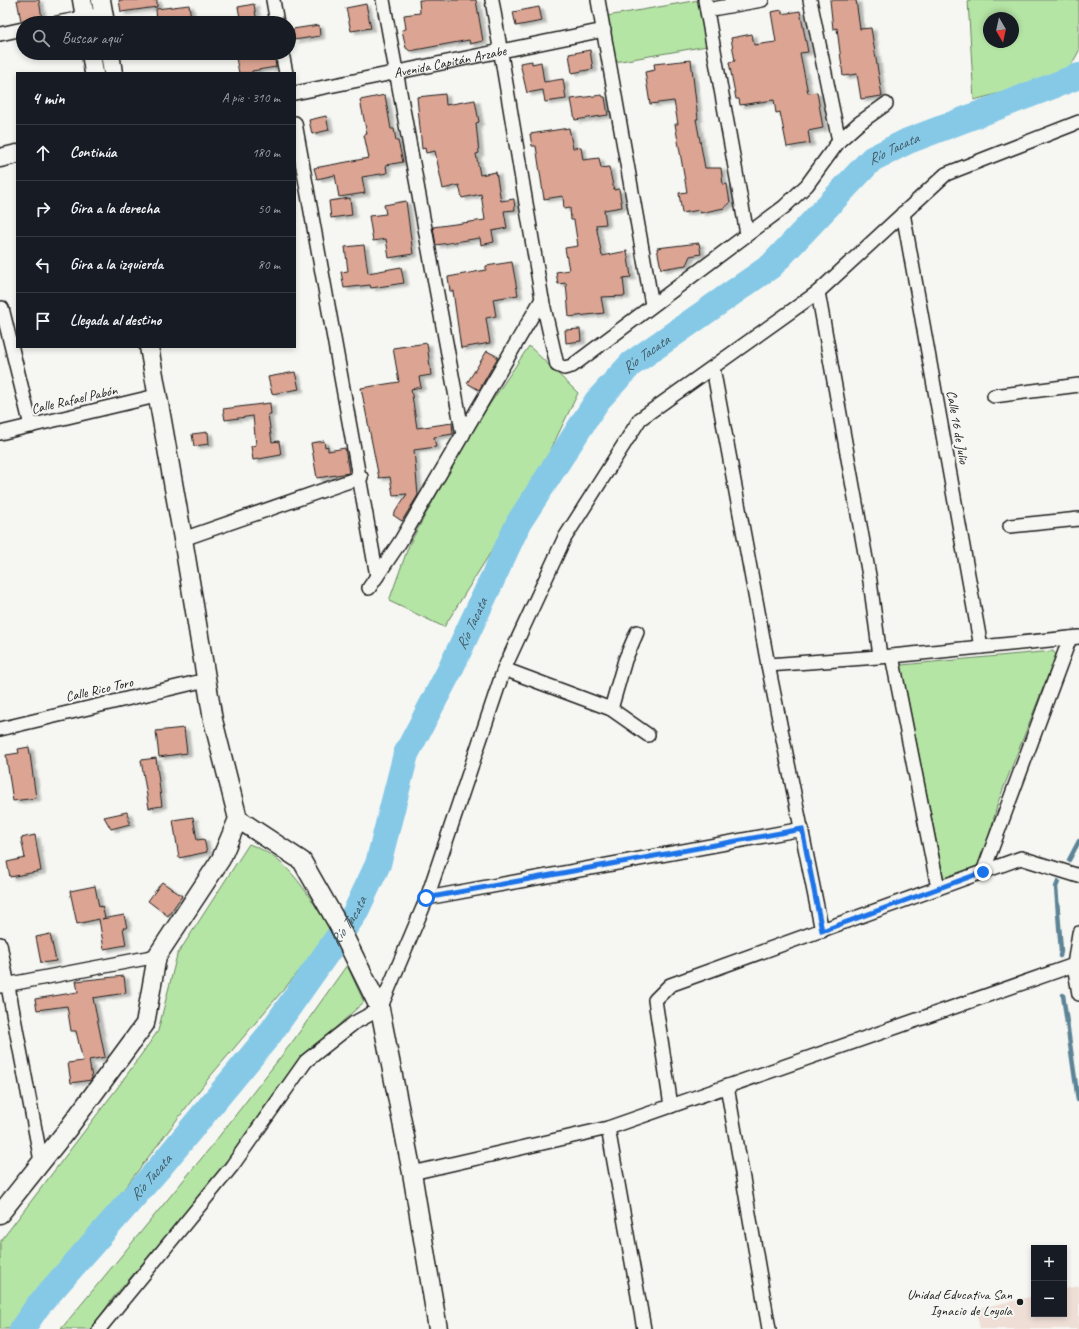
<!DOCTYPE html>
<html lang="es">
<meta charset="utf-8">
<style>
:root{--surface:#171b24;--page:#242831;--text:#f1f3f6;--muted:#9ea1a6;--line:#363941}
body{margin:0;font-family:Caveat,sans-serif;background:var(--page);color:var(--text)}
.controls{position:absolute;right:12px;bottom:12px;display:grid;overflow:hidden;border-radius:0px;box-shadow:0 2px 6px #0003}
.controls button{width:36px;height:36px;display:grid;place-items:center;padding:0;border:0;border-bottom:1px solid var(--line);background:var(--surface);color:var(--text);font:20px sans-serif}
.compass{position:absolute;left:983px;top:12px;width:36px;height:36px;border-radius:50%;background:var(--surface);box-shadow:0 2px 6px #0003;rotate:171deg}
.stop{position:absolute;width:12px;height:12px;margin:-9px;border:3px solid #1a73e8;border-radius:50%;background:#fff}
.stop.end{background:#1a73e8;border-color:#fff;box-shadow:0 1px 4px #0008}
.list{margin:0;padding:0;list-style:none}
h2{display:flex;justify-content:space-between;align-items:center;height:52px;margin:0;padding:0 16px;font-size:17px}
h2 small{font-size:13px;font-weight:400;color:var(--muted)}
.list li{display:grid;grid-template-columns:26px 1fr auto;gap:12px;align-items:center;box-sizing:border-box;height:56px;padding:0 16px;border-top:1px solid var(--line)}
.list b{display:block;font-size:15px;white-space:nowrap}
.list em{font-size:13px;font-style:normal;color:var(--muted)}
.icon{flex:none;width:22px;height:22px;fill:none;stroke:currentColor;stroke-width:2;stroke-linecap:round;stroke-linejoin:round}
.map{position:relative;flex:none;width:1079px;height:1329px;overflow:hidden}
.search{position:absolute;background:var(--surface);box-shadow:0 2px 6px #0003;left:16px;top:16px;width:280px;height:44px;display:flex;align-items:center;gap:10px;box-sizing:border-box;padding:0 14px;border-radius:22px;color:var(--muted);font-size:15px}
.panel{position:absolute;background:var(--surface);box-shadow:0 2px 6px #0003;left:16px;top:72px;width:280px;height:276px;border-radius:0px}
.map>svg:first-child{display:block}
.built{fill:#eeded6}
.green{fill:#b5e5a5;stroke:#688060;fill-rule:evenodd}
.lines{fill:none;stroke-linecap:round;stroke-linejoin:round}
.stream{stroke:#5c8496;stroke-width:4.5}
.river{stroke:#86c9e7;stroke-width:26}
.building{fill:#dca593;stroke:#1c1c1c;filter:url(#shadow)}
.street-casing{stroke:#1c1c1c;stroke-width:16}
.secondary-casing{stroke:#1c1c1c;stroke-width:21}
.street{stroke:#f6f6f2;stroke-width:13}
.secondary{stroke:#f6f6f2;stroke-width:18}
.route{stroke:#1a73e8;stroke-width:5}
.poi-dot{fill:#1c1c1c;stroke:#f6f6f2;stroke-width:1.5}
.labels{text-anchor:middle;stroke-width:4;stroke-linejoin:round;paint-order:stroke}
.street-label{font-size:14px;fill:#1c1c1c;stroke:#f6f6f2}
.poi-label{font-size:14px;fill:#1c1c1c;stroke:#f6f6f2;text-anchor:end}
.water-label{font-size:15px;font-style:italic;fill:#415963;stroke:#f6f6f2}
</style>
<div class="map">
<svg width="1079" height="1329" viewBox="0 0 1079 1329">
<defs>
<filter id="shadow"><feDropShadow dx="4.5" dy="2.5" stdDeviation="1" flood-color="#0004"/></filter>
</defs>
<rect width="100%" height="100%" fill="#f6f6f2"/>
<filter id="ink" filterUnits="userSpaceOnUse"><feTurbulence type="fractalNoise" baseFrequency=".025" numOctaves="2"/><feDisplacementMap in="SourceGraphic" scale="8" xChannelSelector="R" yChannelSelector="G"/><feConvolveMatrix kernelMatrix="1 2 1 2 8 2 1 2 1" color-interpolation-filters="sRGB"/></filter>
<g filter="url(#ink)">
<path class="built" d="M 1079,1286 L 1079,1329 L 980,1329 L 976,1309 L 1034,1296 L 1034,1314 L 1064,1314 L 1064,1289 Z"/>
<path class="green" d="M 699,0 L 707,46 L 615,62 L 607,16 Z
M 968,0 L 1079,0 L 1079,51 L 1069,69 L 1045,81 L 974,100 ZM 989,18 L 1013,18 L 1013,42 L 989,42 Z
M 529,346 L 578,393 L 537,478 L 444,627 L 389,601 L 409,545 L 469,435 Z
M 1053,651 L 1056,655 L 998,802 L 981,867 L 944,880 L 901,665 Z
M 249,844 C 291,859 309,897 332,932 L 208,1079 L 17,1329 L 0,1329 L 0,1242 L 118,1087 L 158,1031 L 177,955 Z
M 347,965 L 364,1002 L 303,1057 L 228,1163 L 113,1298 L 91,1329 L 61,1329 L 210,1148 L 293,1041 Z"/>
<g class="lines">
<path class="stream" d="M 1069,860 L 1079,841
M 1058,882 L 1056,887 L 1061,951 L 1060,956
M 1063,995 L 1078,1100"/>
<path class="river" id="s1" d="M 22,1329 L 37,1307 L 159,1168 L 269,1035 L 355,913 L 378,864 L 406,754 L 450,670 L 519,522 L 597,401 L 631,364 L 771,266 L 872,159 L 908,141 L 1079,76"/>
</g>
<path class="building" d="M 17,0 L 39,0 L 42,18 L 21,21 Z
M 119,0 L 157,0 L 157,7 L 121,12 Z
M 419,0 L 476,0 L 483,41 L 470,44 L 469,40 L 410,51 L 406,48 L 402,30 L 406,29 L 404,15 L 420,13 Z
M 830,0 L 856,0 L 860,29 L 871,28 L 882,96 L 861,99 L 857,74 L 843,76 L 837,28 L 833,29 Z
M 254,4 L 257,23 L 241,23 L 238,7 Z
M 366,4 L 371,28 L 351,31 L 346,8 Z
M 189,5 L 191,18 L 188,18 L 189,23 L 157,23 L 156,9 Z
M 539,7 L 542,21 L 516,26 L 513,12 Z
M 782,10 L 782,14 L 800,11 L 808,52 L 800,53 L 808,93 L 817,92 L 823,128 L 808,131 L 810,143 L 787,147 L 780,112 L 776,113 L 774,100 L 740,105 L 739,99 L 736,99 L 729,62 L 735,61 L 731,38 L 752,34 L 754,45 L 776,42 L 771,12 Z
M 319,25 L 320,36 L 294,40 L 293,29 Z
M 590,50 L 593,69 L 572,73 L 569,54 Z
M 235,53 L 274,53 L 276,67 L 252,71 L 252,73 L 239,73 Z
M 691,60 L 698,119 L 696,119 L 705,168 L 721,168 L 723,185 L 727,184 L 730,203 L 724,208 L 700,213 L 700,210 L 682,213 L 679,193 L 687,192 L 675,124 L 678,124 L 674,101 L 650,104 L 645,72 L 655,70 L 654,64 Z
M 532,61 L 532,64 L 541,62 L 544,82 L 563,79 L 566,99 L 545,102 L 543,90 L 527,93 L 520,63 Z
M 445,94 L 446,105 L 475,100 L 479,122 L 476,123 L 479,153 L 476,154 L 480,175 L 496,172 L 501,201 L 514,199 L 515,210 L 504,211 L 507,228 L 492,231 L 494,242 L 481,245 L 480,238 L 436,245 L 433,227 L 485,220 L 481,194 L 462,198 L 459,185 L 443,189 L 435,151 L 426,153 L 425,148 L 422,149 L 417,97 Z
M 385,95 L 391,129 L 394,129 L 396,141 L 398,141 L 403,162 L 386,165 L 387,173 L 362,177 L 365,193 L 339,197 L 335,175 L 317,179 L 314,168 L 369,158 L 364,135 L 367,134 L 360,100 Z
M 602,95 L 603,97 L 605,97 L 608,115 L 575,120 L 571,99 Z
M 326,116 L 329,130 L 312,134 L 309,120 Z
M 569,128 L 573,148 L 581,147 L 583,160 L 599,158 L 601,168 L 609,167 L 614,190 L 619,189 L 622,207 L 604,210 L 606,224 L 596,225 L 602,256 L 627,251 L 631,277 L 623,278 L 625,296 L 601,297 L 604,313 L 569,317 L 566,283 L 558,284 L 556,272 L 569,270 L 565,248 L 578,246 L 574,220 L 571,220 L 570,208 L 564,209 L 563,196 L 544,199 L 536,146 L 532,146 L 530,134 Z
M 350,198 L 352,215 L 331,218 L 329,201 Z
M 406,201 L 413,254 L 389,258 L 386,239 L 373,241 L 369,216 L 386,214 L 384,205 Z
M 699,243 L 701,254 L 690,256 L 686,265 L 661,269 L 657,248 Z
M 364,245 L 368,273 L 401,267 L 404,283 L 371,288 L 370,285 L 344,288 L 341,272 L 348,271 L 345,247 Z
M 512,262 L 518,295 L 493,299 L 496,316 L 486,318 L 490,343 L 461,348 L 453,291 L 450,291 L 448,277 L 486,270 L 486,266 Z
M 580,329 L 581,341 L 566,343 L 565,330 Z
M 427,343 L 431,375 L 419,377 L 421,387 L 411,389 L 417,428 L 452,423 L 453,434 L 434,437 L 436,447 L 414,450 L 418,495 L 402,521 L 393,515 L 407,494 L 393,495 L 390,477 L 379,478 L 361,388 L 399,382 L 393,348 Z
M 487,351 L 498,357 L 479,390 L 467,383 Z
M 295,372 L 299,389 L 272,394 L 268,377 Z
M 270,403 L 271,414 L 268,414 L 272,442 L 279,441 L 281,455 L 253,460 L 251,446 L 256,445 L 253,416 L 225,420 L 223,409 Z
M 208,432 L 209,444 L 194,446 L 192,434 Z
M 324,441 L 325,447 L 328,446 L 328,451 L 345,448 L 349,473 L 317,478 L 311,443 Z
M 184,728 L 187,753 L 159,757 L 156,731 Z
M 29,747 L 36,798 L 13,801 L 6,755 L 19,753 L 18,749 Z
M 156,758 L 162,806 L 149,808 L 141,760 Z
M 127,812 L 130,824 L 111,829 L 104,817 Z
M 193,817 L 197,840 L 204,839 L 207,852 L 179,858 L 173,820 Z
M 35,835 L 41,871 L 10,877 L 7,862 L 25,858 L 21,838 Z
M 162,882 L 182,896 L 168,916 L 148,901 Z
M 95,886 L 99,907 L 102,906 L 105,918 L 102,919 L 124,915 L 127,928 L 123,928 L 126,945 L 104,949 L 99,919 L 77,924 L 70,891 Z
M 50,934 L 56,961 L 41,963 L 36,937 Z
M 124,976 L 126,993 L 93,998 L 105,1057 L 89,1060 L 92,1078 L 91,1080 L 71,1083 L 68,1063 L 83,1061 L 76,1031 L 71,1031 L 67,1006 L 37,1010 L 35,999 L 78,992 L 76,981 Z"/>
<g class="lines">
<g class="street-casing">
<g id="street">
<path d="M 273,0 L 277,23"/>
<path d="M 383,0 L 463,435"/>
<path d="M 492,0 L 542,299 L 557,365 L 564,368 L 572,366 L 784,207 L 807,185 L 839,141 L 858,124 L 886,104"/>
<path d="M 598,0 L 652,305"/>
<path d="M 705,0 L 747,234"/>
<path d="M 810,0 L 839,141"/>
<path d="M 707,10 L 762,0"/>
<path d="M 57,23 L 104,14"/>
<path d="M 0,34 L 23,29"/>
<path d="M 282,53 L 286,73"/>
<path id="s2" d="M 295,93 L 604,30"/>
<path d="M 295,123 L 377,576"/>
<path d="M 903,213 L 981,647"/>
<path d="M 818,292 L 870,581 L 880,656"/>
<path d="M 2,308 L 31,426"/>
<path d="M 713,368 L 768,665 L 822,931"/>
<path d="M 994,396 L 1079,385"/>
<path d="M 0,433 L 156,396"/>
<path d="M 1010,526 L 1079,519"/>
<path d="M 183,539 L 361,477"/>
<path d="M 369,588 L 400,542 L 542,299"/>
<path d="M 892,656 L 938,888"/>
<path d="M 768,665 L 892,656 L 1079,637"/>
<path d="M 504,669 L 611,709 L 648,735"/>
<path d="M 611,709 L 625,660 L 637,632"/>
<path d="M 0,729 L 206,680"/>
<path d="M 983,872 L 1070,638"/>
<path d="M 427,898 L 802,829"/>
<path d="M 1079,933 L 1074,965 L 1079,994"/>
<path d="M 0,944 L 41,1161"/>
<path d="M 0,986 L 157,956"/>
<path d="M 727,1086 L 769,1329"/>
<path d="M 671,1106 L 655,1000 L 670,985 L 1021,858 L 1079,876"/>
<path d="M 608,1128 L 644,1329"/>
<path d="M 412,1173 L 608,1128 L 1074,965"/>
<path d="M 99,1329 L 232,1166 L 306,1061 L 354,1023 L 380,1009 L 427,898 L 504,669 L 564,539 L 640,419 L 818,292 L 946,174 L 1079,122"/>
</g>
</g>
<g class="secondary-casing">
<path id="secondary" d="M 82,0 L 86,23
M 101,0 L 105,23
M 91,53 L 94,73
M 110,53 L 113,73
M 0,158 L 17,154
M 149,347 L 183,539 L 213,720 L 238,819 L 302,861 L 339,926 L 380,1009 L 412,1173 L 438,1329
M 0,1214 L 67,1130 L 145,1024 L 157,956 L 221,859 L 238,819"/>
</g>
<use href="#street" class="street"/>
<use href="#secondary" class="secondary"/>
</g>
</g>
<g class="lines" filter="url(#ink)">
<path class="route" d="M 426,898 L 802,829 L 822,931 L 983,872"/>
</g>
<circle class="poi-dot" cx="1020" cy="1302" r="4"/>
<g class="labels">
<g class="street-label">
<text dy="5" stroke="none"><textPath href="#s2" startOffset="158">Avenida Capitán Arzabe</textPath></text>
<text transform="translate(74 399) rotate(-13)" y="5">Calle Rafael Pabón</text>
<text transform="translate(958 427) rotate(80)" y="5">Calle 16 de Julio</text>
<text transform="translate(99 689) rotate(-13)" y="5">Calle Rico Toro</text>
</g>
<g class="poi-label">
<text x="1012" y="1299">Unidad Educativa San<tspan x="1012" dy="16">Ignacio de Loyola</tspan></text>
</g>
<g class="water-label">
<text dy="5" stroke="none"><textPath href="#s1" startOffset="1495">Río Tacata</textPath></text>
<text dy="5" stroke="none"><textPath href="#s1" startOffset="1171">Río Tacata</textPath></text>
<text dy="5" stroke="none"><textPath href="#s1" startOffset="847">Río Tacata</textPath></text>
<text dy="5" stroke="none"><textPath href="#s1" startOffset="523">Río Tacata</textPath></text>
<text dy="5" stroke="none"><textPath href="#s1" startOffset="199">Río Tacata</textPath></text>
</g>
</g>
</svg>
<div class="controls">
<button>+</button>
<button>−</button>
</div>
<svg class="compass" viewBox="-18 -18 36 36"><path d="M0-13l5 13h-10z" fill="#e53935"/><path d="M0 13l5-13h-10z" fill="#9ea1a6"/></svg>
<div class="stop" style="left:426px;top:898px"></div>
<div class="stop end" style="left:983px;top:872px"></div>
<div class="search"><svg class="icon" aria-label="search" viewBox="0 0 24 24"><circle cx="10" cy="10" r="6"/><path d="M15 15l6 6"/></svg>Buscar aquí</div>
<section class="panel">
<h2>4 min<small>A pie · 310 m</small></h2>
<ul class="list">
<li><svg class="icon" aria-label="ahead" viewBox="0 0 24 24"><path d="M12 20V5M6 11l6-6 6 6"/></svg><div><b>Continúa</b></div><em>180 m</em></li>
<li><svg class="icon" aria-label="right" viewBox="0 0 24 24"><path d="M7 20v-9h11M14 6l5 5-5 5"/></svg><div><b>Gira a la derecha</b></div><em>50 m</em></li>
<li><svg class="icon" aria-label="left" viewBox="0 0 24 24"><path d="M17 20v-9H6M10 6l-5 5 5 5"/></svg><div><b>Gira a la izquierda</b></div><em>80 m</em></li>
<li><svg class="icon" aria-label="arrive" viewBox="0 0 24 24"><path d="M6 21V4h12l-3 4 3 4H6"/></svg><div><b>Llegada al destino</b></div></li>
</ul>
</section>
</div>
